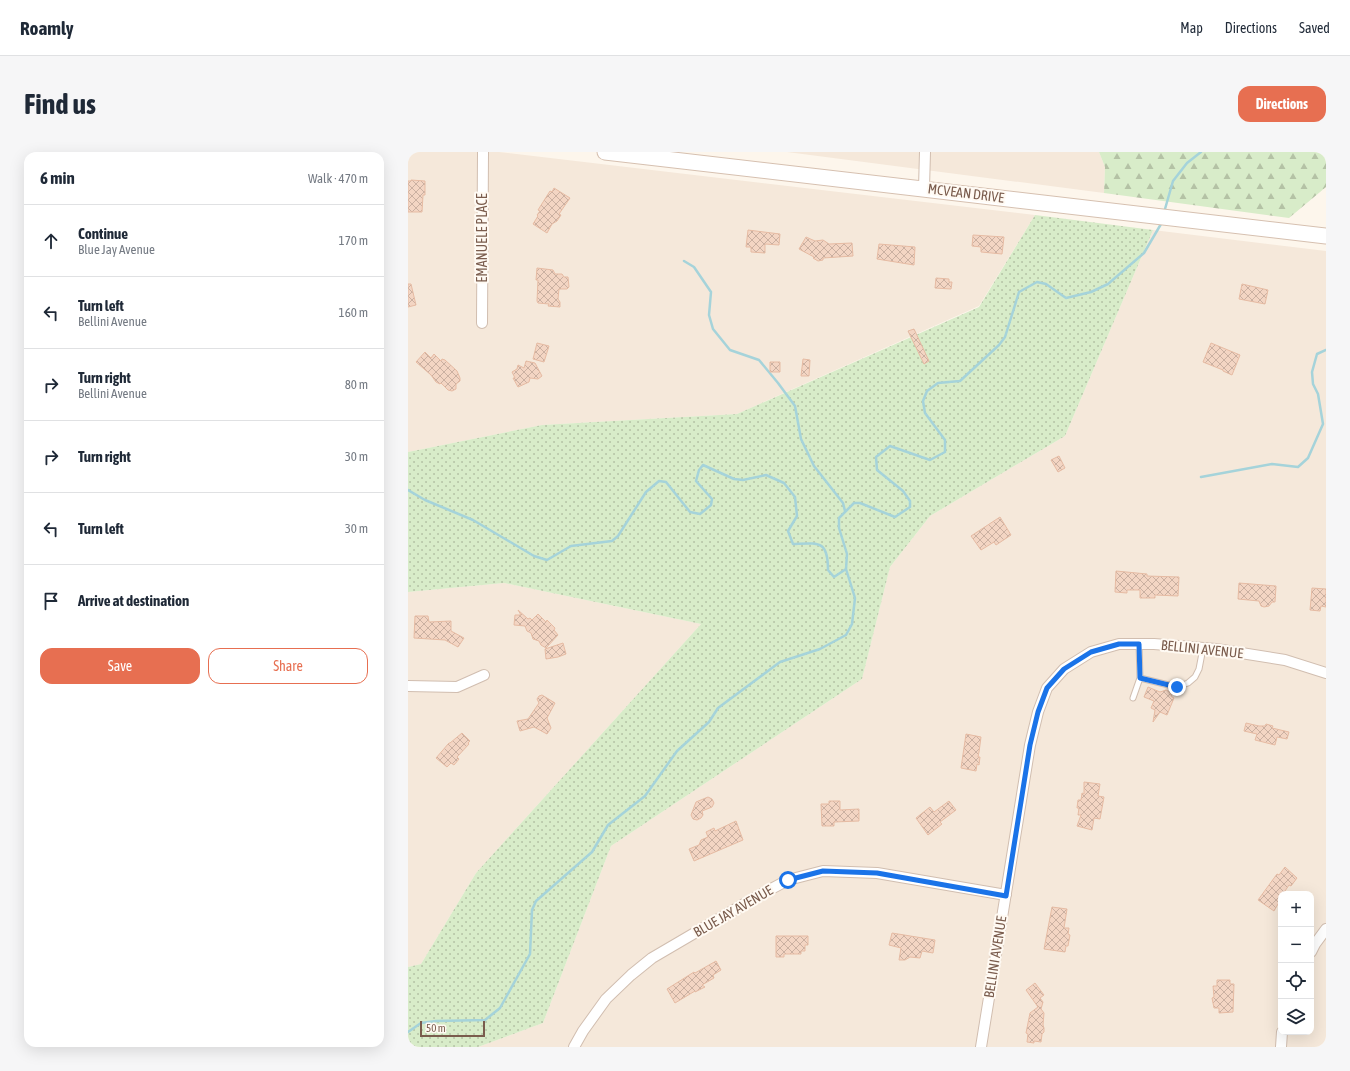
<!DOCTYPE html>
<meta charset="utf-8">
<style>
:root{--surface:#fff;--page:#f6f6f7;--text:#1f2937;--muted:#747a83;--line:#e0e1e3;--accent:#e76f51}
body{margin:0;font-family:"Asap Condensed",sans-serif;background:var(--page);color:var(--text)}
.controls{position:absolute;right:12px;bottom:12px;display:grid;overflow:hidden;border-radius:8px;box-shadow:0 4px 16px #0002}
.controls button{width:36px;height:36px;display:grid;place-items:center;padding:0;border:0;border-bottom:1px solid var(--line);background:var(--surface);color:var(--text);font:20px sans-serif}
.scale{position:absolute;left:12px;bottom:10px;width:65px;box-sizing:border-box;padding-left:4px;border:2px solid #7a5c4d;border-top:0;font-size:11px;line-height:14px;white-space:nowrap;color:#7a5c4d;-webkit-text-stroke:3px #fffaf3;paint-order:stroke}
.stop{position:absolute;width:12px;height:12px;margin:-9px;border:3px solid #1a73e8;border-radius:50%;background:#fff}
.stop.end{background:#1a73e8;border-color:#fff;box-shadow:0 1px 4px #0008}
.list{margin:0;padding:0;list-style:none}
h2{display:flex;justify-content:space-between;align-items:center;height:52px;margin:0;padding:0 16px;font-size:17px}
h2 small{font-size:13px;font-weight:400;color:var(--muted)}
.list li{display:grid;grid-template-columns:26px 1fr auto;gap:12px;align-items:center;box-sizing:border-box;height:72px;padding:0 16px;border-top:1px solid var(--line)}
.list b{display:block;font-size:15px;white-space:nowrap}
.list p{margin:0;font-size:13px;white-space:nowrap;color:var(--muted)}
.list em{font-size:13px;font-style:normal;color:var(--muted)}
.actions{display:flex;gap:8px;padding:12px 16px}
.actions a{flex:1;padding:9px 0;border:1px solid var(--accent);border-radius:12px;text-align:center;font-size:14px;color:var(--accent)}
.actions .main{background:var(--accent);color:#fff}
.icon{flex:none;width:22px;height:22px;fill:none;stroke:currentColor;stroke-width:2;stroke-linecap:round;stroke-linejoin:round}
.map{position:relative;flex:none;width:918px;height:895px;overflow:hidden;border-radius:12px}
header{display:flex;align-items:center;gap:24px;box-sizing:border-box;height:56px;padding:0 20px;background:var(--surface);border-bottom:1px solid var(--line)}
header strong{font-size:19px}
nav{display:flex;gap:22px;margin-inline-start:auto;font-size:14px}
.intro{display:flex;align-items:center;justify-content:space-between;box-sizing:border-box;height:96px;padding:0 24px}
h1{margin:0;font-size:28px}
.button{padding:10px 18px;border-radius:12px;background:var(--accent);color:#fff;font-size:14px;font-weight:700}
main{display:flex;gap:24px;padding:0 24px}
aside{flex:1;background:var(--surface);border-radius:12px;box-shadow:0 4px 16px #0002}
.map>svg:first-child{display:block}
.residential{fill:#f5e8da;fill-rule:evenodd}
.grass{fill:url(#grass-dots)}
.forest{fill:url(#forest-firs)}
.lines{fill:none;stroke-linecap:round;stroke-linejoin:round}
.stream{stroke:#a5d3da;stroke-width:2.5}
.building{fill:url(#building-cross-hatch);stroke:#e6bba3}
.service-casing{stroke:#d1beb0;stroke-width:7}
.minor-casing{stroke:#d1beb0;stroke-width:12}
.secondary-casing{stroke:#d6c0b0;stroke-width:17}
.service{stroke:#fff;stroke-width:5}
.minor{stroke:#fff;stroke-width:10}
.secondary{stroke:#fff;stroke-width:15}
.route{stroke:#1a73e8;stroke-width:5}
.labels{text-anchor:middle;stroke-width:4;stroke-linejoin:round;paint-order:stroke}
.street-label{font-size:14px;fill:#7a5c4d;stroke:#fffaf3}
</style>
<header>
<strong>Roamly</strong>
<nav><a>Map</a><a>Directions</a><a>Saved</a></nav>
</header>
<div class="intro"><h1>Find us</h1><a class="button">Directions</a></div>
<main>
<aside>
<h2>6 min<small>Walk · 470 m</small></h2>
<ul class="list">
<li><svg class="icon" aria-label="ahead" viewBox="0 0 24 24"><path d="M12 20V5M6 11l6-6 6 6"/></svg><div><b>Continue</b><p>Blue Jay Avenue</p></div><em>170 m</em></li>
<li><svg class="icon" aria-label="left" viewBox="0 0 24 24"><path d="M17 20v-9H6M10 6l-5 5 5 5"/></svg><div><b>Turn left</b><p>Bellini Avenue</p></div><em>160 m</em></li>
<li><svg class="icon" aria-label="right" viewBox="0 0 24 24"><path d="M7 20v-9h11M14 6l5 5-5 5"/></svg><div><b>Turn right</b><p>Bellini Avenue</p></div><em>80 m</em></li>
<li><svg class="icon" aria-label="right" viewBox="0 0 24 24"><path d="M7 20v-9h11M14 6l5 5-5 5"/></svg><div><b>Turn right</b></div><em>30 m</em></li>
<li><svg class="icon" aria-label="left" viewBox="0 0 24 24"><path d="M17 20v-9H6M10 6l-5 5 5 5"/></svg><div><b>Turn left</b></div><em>30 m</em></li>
<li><svg class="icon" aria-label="arrive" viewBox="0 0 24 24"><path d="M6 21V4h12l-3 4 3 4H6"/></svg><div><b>Arrive at destination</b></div></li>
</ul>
<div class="actions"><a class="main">Save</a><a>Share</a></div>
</aside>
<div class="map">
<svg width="918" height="895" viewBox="0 0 918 895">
<defs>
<pattern id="grass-dots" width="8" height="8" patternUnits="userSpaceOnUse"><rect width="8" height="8" fill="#d8ecc9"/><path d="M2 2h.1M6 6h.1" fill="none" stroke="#b4c2a5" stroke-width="1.8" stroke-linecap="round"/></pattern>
<pattern id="forest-firs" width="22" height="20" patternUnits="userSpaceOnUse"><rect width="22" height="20" fill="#d8ecc9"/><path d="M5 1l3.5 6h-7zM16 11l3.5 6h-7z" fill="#b4c2a5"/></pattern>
<pattern id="building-cross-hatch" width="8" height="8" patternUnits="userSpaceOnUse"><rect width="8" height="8" fill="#f3d5c3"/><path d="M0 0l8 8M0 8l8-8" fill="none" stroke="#cab0a1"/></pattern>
</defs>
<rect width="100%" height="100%" fill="#fdf6ec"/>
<path class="residential" d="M 0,0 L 91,0 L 627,63 L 571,154 L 329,262 L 134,273 L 0,300 Z
M 379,0 L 691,0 L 697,15 L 696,41 Z
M 745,78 L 918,99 L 918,895 L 70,895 L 135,871 L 203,694 L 454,527 L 482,415 L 522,364 L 657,284 ZM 873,742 L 903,742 L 903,880 L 873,880 Z
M 96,431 L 293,472 L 68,721 L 13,812 L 0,815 L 0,440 Z"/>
<path class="grass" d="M 627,63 L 745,78 L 657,284 L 522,364 L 482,415 L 454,527 L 203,694 L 135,871 L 70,895 L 0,895 L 0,815 L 13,812 L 68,721 L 293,472 L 96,431 L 0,440 L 0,300 L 134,273 L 329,262 L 571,155 Z"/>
<path class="forest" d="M 691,0 L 918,0 L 918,35 L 881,66 L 696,41 L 697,15 Z"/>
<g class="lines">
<path class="stream" d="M 757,57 L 765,29 L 779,11 L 793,0
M 276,109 L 286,115 L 303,140 L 301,163 L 305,177 L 322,198 L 351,208 L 370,231 L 387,254 L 393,287 L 406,314 L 435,351 L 437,359
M 793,325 L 864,312 L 890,315 L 900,306 L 915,272 L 910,242 L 905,232 L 904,220 L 909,202 L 918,198
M 0,338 L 17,348 L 65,368 L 126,404 L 139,408 L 163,394 L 204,389 L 210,384 L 238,340 L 251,329 L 258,330 L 282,360 L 292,362 L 303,353 L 304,347 L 288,329 L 291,318 L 295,313 L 326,327 L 335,328 L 358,323 L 376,331 L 387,345 L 389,364 L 380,379 L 385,392 C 411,391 420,388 420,418 L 426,425 L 438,417
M 0,880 L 13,871 L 28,869 L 77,868 L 92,856 L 122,802 L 124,758 L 128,749 L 184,700 L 200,673 L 237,644 L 269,599 L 301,570 L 310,556 L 372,510 L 412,497 L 438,483 L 444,472 L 447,446 L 438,417 L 439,402 L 431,376 L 431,366 L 446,351 L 452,351 L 487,365 L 502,355 L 502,349 L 495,339 L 469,318 L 468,305 L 482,294 L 522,308 L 537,300 L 537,288 L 517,261 L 515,249 L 519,239 L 530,231 L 552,229 L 591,193 L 597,185 L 611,140 L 629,130 L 638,132 L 658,146 L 683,140 L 700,132 L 736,101 L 753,72"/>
</g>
<path class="building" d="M 3,28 L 17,29 L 17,43 L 15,43 L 14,60 L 0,60 L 0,29 L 3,29 Z
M 146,36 L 162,46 L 151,62 L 153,63 L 149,69 L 144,72 L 139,81 L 125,72 L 130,64 L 129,63 L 132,59 L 130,58 L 142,39 L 144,40 Z
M 340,78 L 372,82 L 371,93 L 357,92 L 357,101 L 343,100 L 343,95 L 338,95 Z
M 565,83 L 596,85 L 594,102 L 573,100 L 573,95 L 564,94 Z
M 398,85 L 407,89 L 415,88 L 421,92 L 444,91 L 445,104 L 415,106 L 415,108 L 410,109 L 405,106 L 406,105 L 391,97 Z
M 471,92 L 507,95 L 506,113 L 469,107 Z
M 129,116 L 145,118 L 147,122 L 154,122 L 156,125 L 160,125 L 161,135 L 159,137 L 151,137 L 150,147 L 152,150 L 152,155 L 140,154 L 141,152 L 130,151 L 129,149 L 130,128 L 128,128 Z
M 528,126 L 541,127 L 541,130 L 544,130 L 543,137 L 527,136 Z
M 0,132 L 3,132 L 8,153 L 0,155 Z
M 834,132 L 860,138 L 857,152 L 831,147 Z
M 506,177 L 521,209 L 516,212 L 500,179 Z
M 129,191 L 141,194 L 136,210 L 125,207 Z
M 803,191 L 832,203 L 824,223 L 815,219 L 815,218 L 795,210 Z
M 17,200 L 23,206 L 26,202 L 33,209 L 34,207 L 37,208 L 49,219 L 52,226 L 52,229 L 48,232 L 48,237 L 44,239 L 40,238 L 33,231 L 32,232 L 28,230 L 23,223 L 8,210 Z
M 395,207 L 402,208 L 401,224 L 393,224 Z
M 118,209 L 127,211 L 134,224 L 130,227 L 122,226 L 121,230 L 110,235 L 105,226 L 107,226 L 104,220 L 109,217 L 110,213 L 116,216 Z
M 362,210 L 372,210 L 372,220 L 362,220 Z
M 651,304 L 657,316 L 650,320 L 643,308 Z
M 592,365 L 603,383 L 588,393 L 586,390 L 573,398 L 563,384 Z
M 708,419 L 739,422 L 739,424 L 771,425 L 770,444 L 747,443 L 747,446 L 732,446 L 732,438 L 719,438 L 719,441 L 707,440 Z
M 831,431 L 868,434 L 867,450 L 864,450 L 861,454 L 856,455 L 853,454 L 851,449 L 830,447 Z
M 904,436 L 918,437 L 918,455 L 913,454 L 912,459 L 902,458 Z
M 110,458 L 120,467 L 122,466 L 124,468 L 130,462 L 138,470 L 139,468 L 147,476 L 146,478 L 150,483 L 138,496 L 133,493 L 131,489 L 125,487 L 123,481 L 119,479 L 117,474 L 106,473 L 107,463 L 113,463 Z
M 7,464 L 20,464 L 21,470 L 43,469 L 43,479 L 56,486 L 50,495 L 37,488 L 6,486 Z
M 155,491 L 158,502 L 150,505 L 138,507 L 137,497 Z
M 740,535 L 752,540 L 758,538 L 762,540 L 764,545 L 766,546 L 759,563 L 752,560 L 745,570 L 747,558 L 743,556 L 746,549 L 736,545 Z
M 134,543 L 147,551 L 139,566 L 143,576 L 139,582 L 126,575 L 112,579 L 109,569 L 120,567 L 131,551 L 129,547 L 131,544 Z
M 838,571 L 851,574 L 857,574 L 858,572 L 865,574 L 864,576 L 881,580 L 879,587 L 869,585 L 867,593 L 847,588 L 849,582 L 836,579 Z
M 54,581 L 62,589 L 60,591 L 61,592 L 49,605 L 51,607 L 46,613 L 43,611 L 39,615 L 28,606 L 41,591 L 42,591 Z
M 558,582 L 573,585 L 571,600 L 570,605 L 572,605 L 571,613 L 569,612 L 568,619 L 553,616 Z
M 676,630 L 692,632 L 690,644 L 696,645 L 692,667 L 686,666 L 684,678 L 669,674 L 673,663 L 670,663 L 671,656 L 669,656 L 670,648 L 673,648 L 674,641 L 676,642 Z
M 300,645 L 304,647 L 306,651 L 304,655 L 294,659 L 295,663 L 293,666 L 289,668 L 285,667 L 283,663 L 288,650 Z
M 421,649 L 432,649 L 432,658 L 451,657 L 451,669 L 426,670 L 426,674 L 414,674 L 413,652 L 421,652 Z
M 541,649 L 548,658 L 532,670 L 534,672 L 520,683 L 508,666 L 522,655 L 526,660 Z
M 328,669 L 335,688 L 286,709 L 281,697 L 291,693 L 293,688 L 300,685 L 298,680 L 306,676 L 307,679 Z
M 877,715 L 889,726 L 883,734 L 881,733 L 875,742 L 873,742 L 873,753 L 870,752 L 866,759 L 850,748 L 869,722 L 871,723 Z
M 644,755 L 659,757 L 656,776 L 661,776 L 660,782 L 662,783 L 660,794 L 658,794 L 657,800 L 636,797 Z
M 484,781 L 527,788 L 525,801 L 514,799 L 512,806 L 502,805 L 497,808 L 491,808 L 493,796 L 481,793 Z
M 368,784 L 400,784 L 400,793 L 397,793 L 397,799 L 393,799 L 393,802 L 376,802 L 376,805 L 368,805 Z
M 308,809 L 313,818 L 305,823 L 306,826 L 294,833 L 297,835 L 287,840 L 287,839 L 267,851 L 259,837 L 286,820 L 287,821 Z
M 809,828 L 822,828 L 822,832 L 826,832 L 825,860 L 811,861 L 811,856 L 806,856 L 804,846 L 806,845 L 805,834 L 809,834 Z
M 627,831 L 636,843 L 632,846 L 635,850 L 633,857 L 636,861 L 635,873 L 636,876 L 636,880 L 634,882 L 633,890 L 626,889 L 626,891 L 619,890 L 620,882 L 618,881 L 622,861 L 630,855 L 618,838 Z"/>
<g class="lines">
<g class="service-casing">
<path id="service" d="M 732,526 L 769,535 L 780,531 L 787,525 L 791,517 L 795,496
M 725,546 L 732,526 L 731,492"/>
</g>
<g class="minor-casing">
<path id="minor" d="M 516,36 L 517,0
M 74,171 L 75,0
M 0,534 L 49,535 L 76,523
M 903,800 L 907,792 L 918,777
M 166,895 L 175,879 L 198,847 L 223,823 L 244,806 L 348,745 L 380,728 L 415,719 L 469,721 L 598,743
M 573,895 L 622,593 L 630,560 L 639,536 L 656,517 L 683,500 L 711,492 L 746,492 L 808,497 L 877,508 L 918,521
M 873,895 L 874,880"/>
</g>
<g class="secondary-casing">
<path id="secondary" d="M 197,0 L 918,84"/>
</g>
<use href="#service" class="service"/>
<use href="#minor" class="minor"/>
<use href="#secondary" class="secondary"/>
</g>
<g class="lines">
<path class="route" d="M 380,728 L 415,719 L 469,721 L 598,744 L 622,593 L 630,560 L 639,536 L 656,517 L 683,500 L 711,492 L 731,492 L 732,526 L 769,535"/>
</g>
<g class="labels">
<g class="street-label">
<text transform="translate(558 41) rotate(7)" y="5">MCVEAN DRIVE</text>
<text transform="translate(74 86) rotate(-90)" y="5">EMANUELE PLACE</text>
<text transform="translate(794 497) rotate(6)" y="5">BELLINI AVENUE</text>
<text transform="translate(325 759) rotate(-30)" y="5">BLUE JAY AVENUE</text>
<text transform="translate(587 805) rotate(-81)" y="5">BELLINI AVENUE</text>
</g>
</g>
</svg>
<div class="controls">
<button>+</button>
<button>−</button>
<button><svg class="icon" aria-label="locate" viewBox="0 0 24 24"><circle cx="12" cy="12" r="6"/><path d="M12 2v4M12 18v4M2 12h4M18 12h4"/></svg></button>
<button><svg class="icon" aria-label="layers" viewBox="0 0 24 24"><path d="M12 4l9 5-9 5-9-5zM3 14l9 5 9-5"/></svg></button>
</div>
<div class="scale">50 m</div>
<div class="stop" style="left:380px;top:728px"></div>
<div class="stop end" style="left:769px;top:535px"></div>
</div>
</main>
